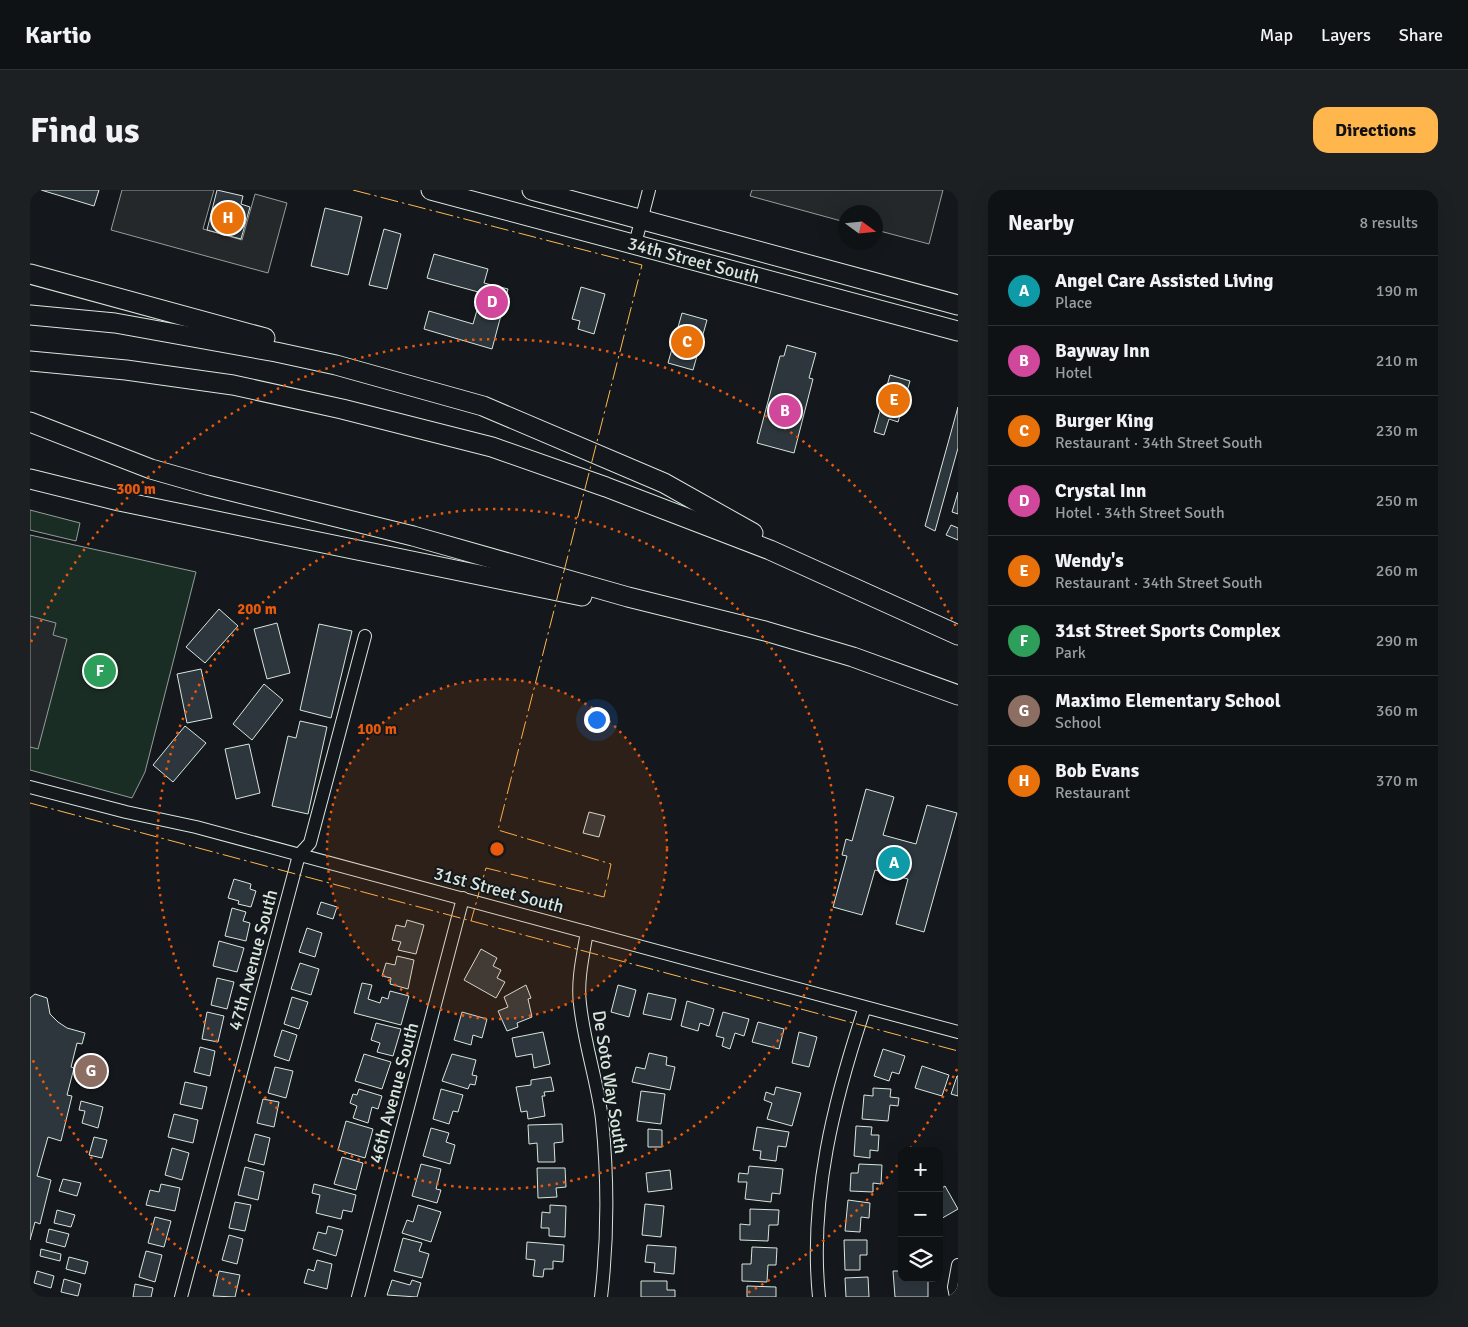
<!DOCTYPE html>
<meta charset="utf-8">
<style>
:root{--surface:#0f1215;--page:#1d2022;--text:#f1f3f6;--muted:#9b9ea0;--line:#2f3234;--accent:#ffb74d}
body{margin:0;font-family:Signika,sans-serif;background:var(--page);color:var(--text)}
.controls{position:absolute;right:15px;bottom:15px;display:grid;overflow:hidden;border-radius:10px;box-shadow:0 5px 20px #0002}
.controls button{width:45px;height:45px;display:grid;place-items:center;padding:0;border:0;border-bottom:1px solid var(--line);background:var(--surface);color:var(--text);font:25px sans-serif}
.compass{position:absolute;left:808px;top:15px;width:45px;height:45px;border-radius:50%;background:var(--surface);box-shadow:0 5px 20px #0002;rotate:105deg}
.you{position:absolute;left:566px;top:529px;width:18px;height:18px;margin:-12px;border:4px solid #fff;border-radius:50%;background:#1a73e8;box-shadow:0 0 0 8px #1a73e833}
.badge{display:grid;place-items:center;width:32px;height:32px;border-radius:50%;background:var(--accent);color:#fff;font-size:16px;font-weight:700}
.pin{position:absolute;translate:-50% -50%;border:2px solid #fff;box-shadow:0 1px 5px #0006}
.list{margin:0;padding:0;list-style:none}
h2{display:flex;justify-content:space-between;align-items:center;height:65px;margin:0;padding:0 20px;font-size:21px}
h2 small{font-size:16px;font-weight:400;color:var(--muted)}
.list li{display:grid;grid-template-columns:32px 1fr auto;gap:15px;align-items:center;box-sizing:border-box;height:70px;padding:0 20px;border-top:1px solid var(--line)}
.list b{display:block;font-size:19px;white-space:nowrap}
.list p{margin:0;font-size:16px;white-space:nowrap;color:var(--muted)}
.list em{font-size:16px;font-style:normal;color:var(--muted)}
.icon{flex:none;width:28px;height:28px;fill:none;stroke:currentColor;stroke-width:2;stroke-linecap:round;stroke-linejoin:round}
.map{position:relative;flex:none;width:928px;height:1107px;overflow:hidden;border-radius:15px}
header{display:flex;align-items:center;gap:30px;box-sizing:border-box;height:70px;padding:0 25px;background:var(--surface);border-bottom:1px solid var(--line)}
header strong{font-size:24px}
nav{display:flex;gap:28px;margin-inline-start:auto;font-size:18px}
.intro{display:flex;align-items:center;justify-content:space-between;box-sizing:border-box;height:120px;padding:0 30px}
h1{margin:0;font-size:35px}
.button{padding:12px 22px;border-radius:15px;background:var(--accent);color:#111;font-size:18px;font-weight:700}
main{display:flex;gap:30px;padding:0 30px}
aside{flex:1;background:var(--surface);border-radius:15px;box-shadow:0 5px 20px #0002}
.map>svg:first-child{display:block}
.green{fill:#1a2d24;stroke:#939e99}
.parking{fill:#24282b;stroke:#939e99}
.building{fill:#2c363c;stroke:#d8e6dc}
.lines{fill:none;stroke-linecap:round;stroke-linejoin:round}
.minor-casing{stroke:#d8e6dc;stroke-width:14}
.highway-casing{stroke:#d8e6dc;stroke-width:21}
.minor{stroke:#14181c;stroke-width:12}
.highway{stroke:#14181c;stroke-width:19}
.power{stroke:#ffb74d;stroke-width:1;stroke-dasharray:18 4 2.5 4;stroke-linecap:butt}
.ring{fill:none;stroke:#e8590c;stroke-width:2.5;stroke-dasharray:2.5 5}
.labels{text-anchor:middle;stroke-width:4;stroke-linejoin:round;paint-order:stroke}
.street-label{font-size:18px;fill:#d8e6dc;stroke:#14181c}
.centre{fill:#e8590c;stroke:#14181c;stroke-width:2.5}
.ring-label{font-size:15px;text-anchor:middle;font-weight:bold;fill:#e8590c;stroke:#14181c;stroke-width:4;stroke-linejoin:round;paint-order:stroke}
</style>
<header>
<strong>Kartio</strong>
<nav><a>Map</a><a>Layers</a><a>Share</a></nav>
</header>
<div class="intro"><h1>Find us</h1><a class="button">Directions</a></div>
<main>
<div class="map">
<svg width="928" height="1107" viewBox="0 0 928 1107">
<rect width="100%" height="100%" fill="#14181c"/>
<path class="green" d="M 0,320 L 50,333 L 46,351 L 0,340 Z
M 0,345 L 166,382 L 115,582 L 102,608 L 0,580 Z"/>
<path class="parking" d="M 92,0 L 184,0 L 173,39 L 212,50 L 225,4 L 257,13 L 238,83 L 81,40 Z
M 722,0 L 913,0 L 899,54 L 846,40 L 846,22 L 816,22 L 815,32 L 720,6 Z
M 0,426 L 26,433 L 23,445 L 37,449 L 8,559 L 0,557 Z"/>
<path class="building" d="M 11,0 L 69,0 L 64,16 Z
M 187,0 L 213,6 L 211,14 L 220,17 L 211,49 L 177,40 Z
M 295,18 L 332,27 L 318,85 L 281,76 Z
M 354,39 L 371,44 L 357,99 L 339,95 Z
M 404,64 L 458,79 L 454,93 L 478,99 L 462,159 L 394,139 L 399,121 L 443,134 L 452,103 L 397,88 Z
M 551,97 L 575,104 L 564,144 L 548,139 L 550,131 L 542,129 Z
M 652,123 L 677,130 L 663,180 L 638,173 Z
M 757,155 L 786,163 L 779,188 L 783,189 L 764,263 L 727,253 L 750,166 L 754,166 Z
M 860,185 L 880,191 L 868,232 L 859,229 L 854,245 L 844,242 Z
M 928,217 L 928,258 L 905,341 L 895,336 Z
M 928,302 L 928,324 L 922,322 Z
M 921,335 L 928,338 L 928,350 L 916,345 Z
M 189,419 L 208,436 L 175,473 L 156,457 Z
M 247,433 L 260,483 L 237,489 L 224,439 Z
M 289,434 L 322,441 L 301,528 L 270,520 Z
M 171,479 L 182,528 L 157,533 L 147,484 Z
M 234,494 L 253,510 L 222,550 L 203,534 Z
M 270,531 L 297,537 L 278,624 L 242,616 L 258,546 L 266,548 Z
M 155,536 L 176,553 L 143,592 L 123,575 Z
M 219,554 L 230,603 L 206,609 L 195,559 Z
M 836,599 L 864,607 L 853,645 L 886,654 L 897,615 L 927,623 L 894,742 L 866,734 L 878,689 L 845,680 L 832,725 L 803,717 L 817,666 L 812,665 L 816,649 L 822,651 Z
M 559,622 L 575,626 L 569,647 L 553,643 Z
M 204,689 L 221,694 L 220,699 L 226,701 L 221,717 L 208,714 L 209,711 L 198,708 Z
M 291,712 L 307,717 L 303,729 L 287,724 Z
M 202,718 L 216,722 L 213,731 L 220,733 L 216,751 L 195,746 Z
M 377,730 L 394,735 L 386,764 L 368,760 L 371,752 L 362,750 L 366,735 L 375,737 Z
M 277,738 L 292,743 L 285,767 L 269,762 Z
M 189,751 L 214,758 L 207,782 L 183,776 Z
M 451,759 L 467,768 L 463,776 L 471,780 L 467,788 L 475,792 L 466,808 L 434,790 Z
M 367,766 L 384,770 L 378,799 L 360,794 L 361,788 L 352,786 L 356,773 L 365,775 Z
M 270,773 L 289,779 L 281,805 L 261,799 Z
M 187,788 L 204,792 L 197,819 L 181,815 Z
M 332,793 L 342,795 L 338,809 L 350,813 L 352,807 L 358,809 L 360,801 L 379,806 L 371,835 L 324,823 Z
M 496,795 L 501,808 L 498,809 L 502,827 L 487,833 L 488,837 L 477,841 L 468,821 L 478,817 L 474,807 Z
M 588,795 L 606,800 L 599,827 L 581,822 Z
M 618,803 L 646,809 L 641,830 L 613,824 Z
M 5,804 L 17,808 L 20,824 L 28,832 L 37,838 L 55,843 L 52,854 L 47,853 L 41,877 L 44,878 L 37,905 L 42,906 L 31,951 L 18,947 L 7,986 L 21,990 L 10,1034 L 5,1032 L 0,1050 L 0,808 Z
M 262,807 L 278,812 L 269,839 L 254,834 Z
M 657,811 L 684,819 L 679,836 L 670,833 L 668,841 L 651,836 Z
M 177,822 L 194,826 L 188,852 L 172,849 Z
M 432,822 L 457,829 L 452,848 L 443,845 L 441,855 L 424,850 Z
M 693,822 L 719,829 L 714,846 L 705,843 L 700,859 L 692,856 L 694,848 L 686,846 Z
M 728,832 L 754,839 L 749,859 L 722,852 Z
M 346,833 L 371,839 L 363,866 L 347,862 L 350,853 L 341,850 Z
M 252,840 L 267,845 L 259,871 L 244,866 Z
M 513,842 L 520,874 L 504,878 L 502,864 L 486,867 L 482,848 Z
M 769,842 L 787,847 L 779,877 L 762,873 Z
M 170,857 L 185,861 L 180,886 L 164,882 Z
M 853,859 L 875,866 L 869,884 L 862,882 L 859,891 L 844,886 Z
M 619,863 L 637,867 L 636,875 L 645,877 L 640,900 L 602,892 L 606,877 L 615,879 Z
M 334,864 L 361,872 L 352,899 L 325,891 Z
M 422,864 L 446,870 L 442,885 L 447,886 L 445,895 L 440,894 L 438,899 L 412,891 Z
M 892,876 L 919,885 L 912,906 L 885,898 Z
M 245,877 L 263,881 L 256,908 L 238,903 Z
M 927,886 L 928,886 L 928,906 L 921,904 Z
M 521,887 L 524,901 L 514,902 L 515,906 L 512,906 L 515,926 L 498,929 L 497,921 L 491,922 L 486,897 L 501,895 L 501,890 Z
M 155,892 L 177,897 L 172,919 L 150,914 Z
M 746,897 L 771,903 L 762,936 L 737,929 L 742,913 L 734,910 L 736,902 L 744,905 Z
M 843,898 L 861,899 L 860,907 L 869,908 L 868,916 L 860,915 L 858,931 L 832,929 L 834,905 L 843,906 Z
M 329,899 L 352,906 L 348,919 L 342,917 L 338,933 L 323,928 L 327,916 L 320,913 L 323,904 L 327,905 Z
M 411,899 L 433,905 L 428,922 L 423,921 L 419,934 L 403,929 Z
M 611,901 L 635,904 L 631,934 L 607,931 Z
M 233,909 L 249,912 L 244,937 L 227,933 Z
M 51,911 L 73,917 L 68,938 L 52,933 L 55,921 L 49,920 Z
M 144,924 L 168,930 L 163,953 L 138,947 Z
M 316,931 L 343,939 L 335,968 L 308,960 Z
M 532,934 L 533,952 L 524,953 L 525,972 L 508,972 L 507,953 L 499,954 L 498,935 Z
M 826,936 L 842,937 L 841,945 L 849,945 L 848,961 L 840,960 L 840,968 L 824,966 Z
M 727,937 L 759,942 L 756,957 L 748,956 L 746,971 L 730,969 L 731,961 L 723,960 Z
M 401,938 L 419,943 L 416,952 L 425,955 L 420,974 L 393,966 Z
M 618,939 L 632,940 L 632,957 L 618,957 Z
M 225,944 L 240,948 L 234,975 L 218,971 Z
M 64,947 L 77,950 L 72,968 L 59,965 Z
M 142,958 L 159,963 L 152,990 L 135,985 Z
M 312,967 L 333,973 L 326,1000 L 304,994 Z
M 391,974 L 411,979 L 406,999 L 411,1000 L 407,1013 L 382,1006 Z
M 829,974 L 852,975 L 851,994 L 843,993 L 843,1002 L 820,1001 L 821,983 L 828,983 Z
M 719,976 L 753,979 L 750,1004 L 742,1003 L 741,1012 L 715,1009 L 717,992 L 708,992 L 709,983 L 718,984 Z
M 215,977 L 234,982 L 228,1010 L 208,1005 Z
M 507,978 L 535,978 L 536,997 L 526,998 L 527,1007 L 508,1008 Z
M 640,980 L 642,999 L 618,1002 L 616,983 Z
M 33,989 L 51,993 L 47,1006 L 29,1001 Z
M 131,994 L 150,998 L 145,1021 L 116,1015 L 120,1000 L 129,1002 Z
M 284,994 L 326,1005 L 322,1022 L 313,1020 L 311,1029 L 286,1023 L 290,1005 L 282,1003 Z
M 915,996 L 928,1019 L 909,1030 L 909,1000 Z
M 818,1010 L 840,1013 L 839,1028 L 831,1027 L 830,1042 L 815,1041 Z
M 205,1012 L 221,1015 L 215,1041 L 199,1038 Z
M 615,1014 L 634,1016 L 631,1047 L 612,1045 Z
M 388,1015 L 411,1022 L 401,1052 L 372,1043 L 377,1030 L 383,1032 Z
M 520,1015 L 536,1016 L 535,1047 L 519,1046 L 519,1038 L 511,1038 L 512,1022 L 520,1023 Z
M 720,1019 L 749,1020 L 748,1035 L 739,1035 L 738,1051 L 710,1050 L 710,1034 L 720,1035 Z
M 27,1020 L 45,1025 L 41,1037 L 24,1033 Z
M 125,1027 L 141,1031 L 134,1057 L 118,1053 Z
M 298,1036 L 313,1040 L 306,1066 L 283,1059 L 288,1042 L 296,1044 Z
M 19,1039 L 39,1044 L 35,1057 L 16,1052 Z
M 199,1045 L 213,1049 L 207,1074 L 192,1070 Z
M 373,1048 L 392,1053 L 389,1061 L 399,1064 L 392,1088 L 364,1081 Z
M 814,1050 L 837,1050 L 837,1065 L 830,1065 L 830,1080 L 815,1080 Z
M 497,1052 L 534,1055 L 533,1072 L 523,1071 L 523,1079 L 514,1079 L 513,1087 L 503,1086 L 505,1070 L 496,1069 Z
M 617,1055 L 646,1057 L 644,1084 L 624,1082 L 625,1073 L 615,1072 Z
M 722,1057 L 747,1058 L 746,1075 L 738,1075 L 737,1092 L 712,1091 L 712,1074 L 721,1074 Z
M 11,1059 L 31,1064 L 30,1071 L 10,1066 Z
M 116,1061 L 132,1065 L 125,1092 L 109,1087 Z
M 39,1067 L 58,1072 L 55,1084 L 36,1079 Z
M 287,1070 L 302,1074 L 297,1099 L 274,1093 L 278,1079 L 284,1081 Z
M 7,1081 L 24,1086 L 21,1098 L 4,1093 Z
M 189,1081 L 210,1085 L 205,1107 L 183,1106 Z
M 863,1081 L 872,1081 L 872,1088 L 898,1089 L 898,1107 L 865,1107 Z
M 838,1087 L 839,1107 L 816,1107 L 815,1088 Z
M 34,1089 L 51,1094 L 48,1106 L 31,1102 Z
M 362,1090 L 380,1095 L 382,1090 L 391,1093 L 387,1107 L 357,1105 Z
M 611,1091 L 637,1091 L 637,1100 L 645,1100 L 645,1107 L 611,1107 Z
M 105,1094 L 123,1098 L 121,1107 L 103,1107 Z
M 717,1096 L 746,1097 L 746,1107 L 717,1107 Z"/>
<g class="lines">
<g class="minor-casing">
<path id="minor" d="M 605,54 L 619,0
M 0,597 L 96,622 L 166,637 L 928,842
M 557,742 C 553,765 547,791 550,814 C 554,853 567,890 572,929 C 578,989 578,1048 571,1107
M 151,1107 L 269,665 L 280,653 L 335,446
M 328,1107 L 433,708
M 789,1107 C 779,1008 804,910 835,817
M 926,1107 L 924,1097 L 928,1075"/>
</g>
<g class="highway-casing">
<g id="highway">
<path id="s1" d="M 401,0 L 928,141"/>
<path d="M 502,0 L 928,115"/>
<path d="M 0,84 L 235,148"/>
<path d="M 0,125 L 85,133 L 246,162 L 306,175 L 453,216 L 634,293 L 723,343"/>
<path d="M 0,171 L 96,180 L 203,195 L 312,219 L 462,257 L 576,297 L 740,360 L 928,445"/>
<path d="M 0,232 L 121,279 L 177,295 L 383,346 L 598,407 L 735,441 L 823,467 L 928,505"/>
<path d="M 0,289 L 89,311 L 552,406"/>
</g>
</g>
<use href="#minor" class="minor"/>
<use href="#highway" class="highway"/>
<path class="power" d="M 323,0 L 612,75 L 468,640 L 581,674 L 574,707 L 456,678 L 441,731
M 0,613 L 928,861"/>
</g>
<circle cx="467" cy="659" r="170" fill="#e8590c" fill-opacity=".12"/>
<g class="ring">
<circle cx="467" cy="659" r="170"/>
<circle cx="467" cy="659" r="340"/>
<path d="M927 879A510 510 0 0 1 880 959M872 969A510 510 0 0 1 714 1105M220 1105A510 510 0 0 1 1 866M1 452A510 510 0 0 1 927 439"/>
</g>
<g class="labels">
<g class="street-label">
<text dy="6" stroke="none"><textPath href="#s1" startOffset="272">34th Street South</textPath></text>
<text transform="translate(469 700) rotate(15)" y="6">31st Street South</text>
<text transform="translate(223 770) rotate(-75)" y="6">47th Avenue South</text>
<text transform="translate(580 892) rotate(81)" y="6">De Soto Way South</text>
<text transform="translate(364 903) rotate(-75)" y="6">46th Avenue South</text>
</g>
</g>
<circle cx="467" cy="659" r="8" class="centre"/>
<g class="ring-label">
<text x="106" y="304">300 m</text>
<text x="227" y="424">200 m</text>
<text x="347" y="544">100 m</text>
</g>
</svg>
<div class="controls">
<button>+</button>
<button>−</button>
<button><svg class="icon" aria-label="layers" viewBox="0 0 24 24"><path d="M12 4l9 5-9 5-9-5zM3 14l9 5 9-5"/></svg></button>
</div>
<svg class="compass" viewBox="-18 -18 36 36"><path d="M0-13l5 13h-10z" fill="#e53935"/><path d="M0 13l5-13h-10z" fill="#9b9ea0"/></svg>
<div class="you"></div>
<div class="pin badge" style="left:864px;top:673px;background:#0f9aa8">A</div>
<div class="pin badge" style="left:755px;top:221px;background:#d1479c">B</div>
<div class="pin badge" style="left:657px;top:152px;background:#e8710a">C</div>
<div class="pin badge" style="left:462px;top:112px;background:#d1479c">D</div>
<div class="pin badge" style="left:864px;top:210px;background:#e8710a">E</div>
<div class="pin badge" style="left:70px;top:481px;background:#2e9e5b">F</div>
<div class="pin badge" style="left:61px;top:881px;background:#8d6e63">G</div>
<div class="pin badge" style="left:198px;top:28px;background:#e8710a">H</div>
</div>
<aside>
<h2>Nearby<small>8 results</small></h2>
<ul class="list">
<li><span class="badge" style="background:#0f9aa8">A</span><div><b>Angel Care Assisted Living</b><p>Place</p></div><em>190 m</em></li>
<li><span class="badge" style="background:#d1479c">B</span><div><b>Bayway Inn</b><p>Hotel</p></div><em>210 m</em></li>
<li><span class="badge" style="background:#e8710a">C</span><div><b>Burger King</b><p>Restaurant · 34th Street South</p></div><em>230 m</em></li>
<li><span class="badge" style="background:#d1479c">D</span><div><b>Crystal Inn</b><p>Hotel · 34th Street South</p></div><em>250 m</em></li>
<li><span class="badge" style="background:#e8710a">E</span><div><b>Wendy's</b><p>Restaurant · 34th Street South</p></div><em>260 m</em></li>
<li><span class="badge" style="background:#2e9e5b">F</span><div><b>31st Street Sports Complex</b><p>Park</p></div><em>290 m</em></li>
<li><span class="badge" style="background:#8d6e63">G</span><div><b>Maximo Elementary School</b><p>School</p></div><em>360 m</em></li>
<li><span class="badge" style="background:#e8710a">H</span><div><b>Bob Evans</b><p>Restaurant</p></div><em>370 m</em></li>
</ul>
</aside>
</main>
